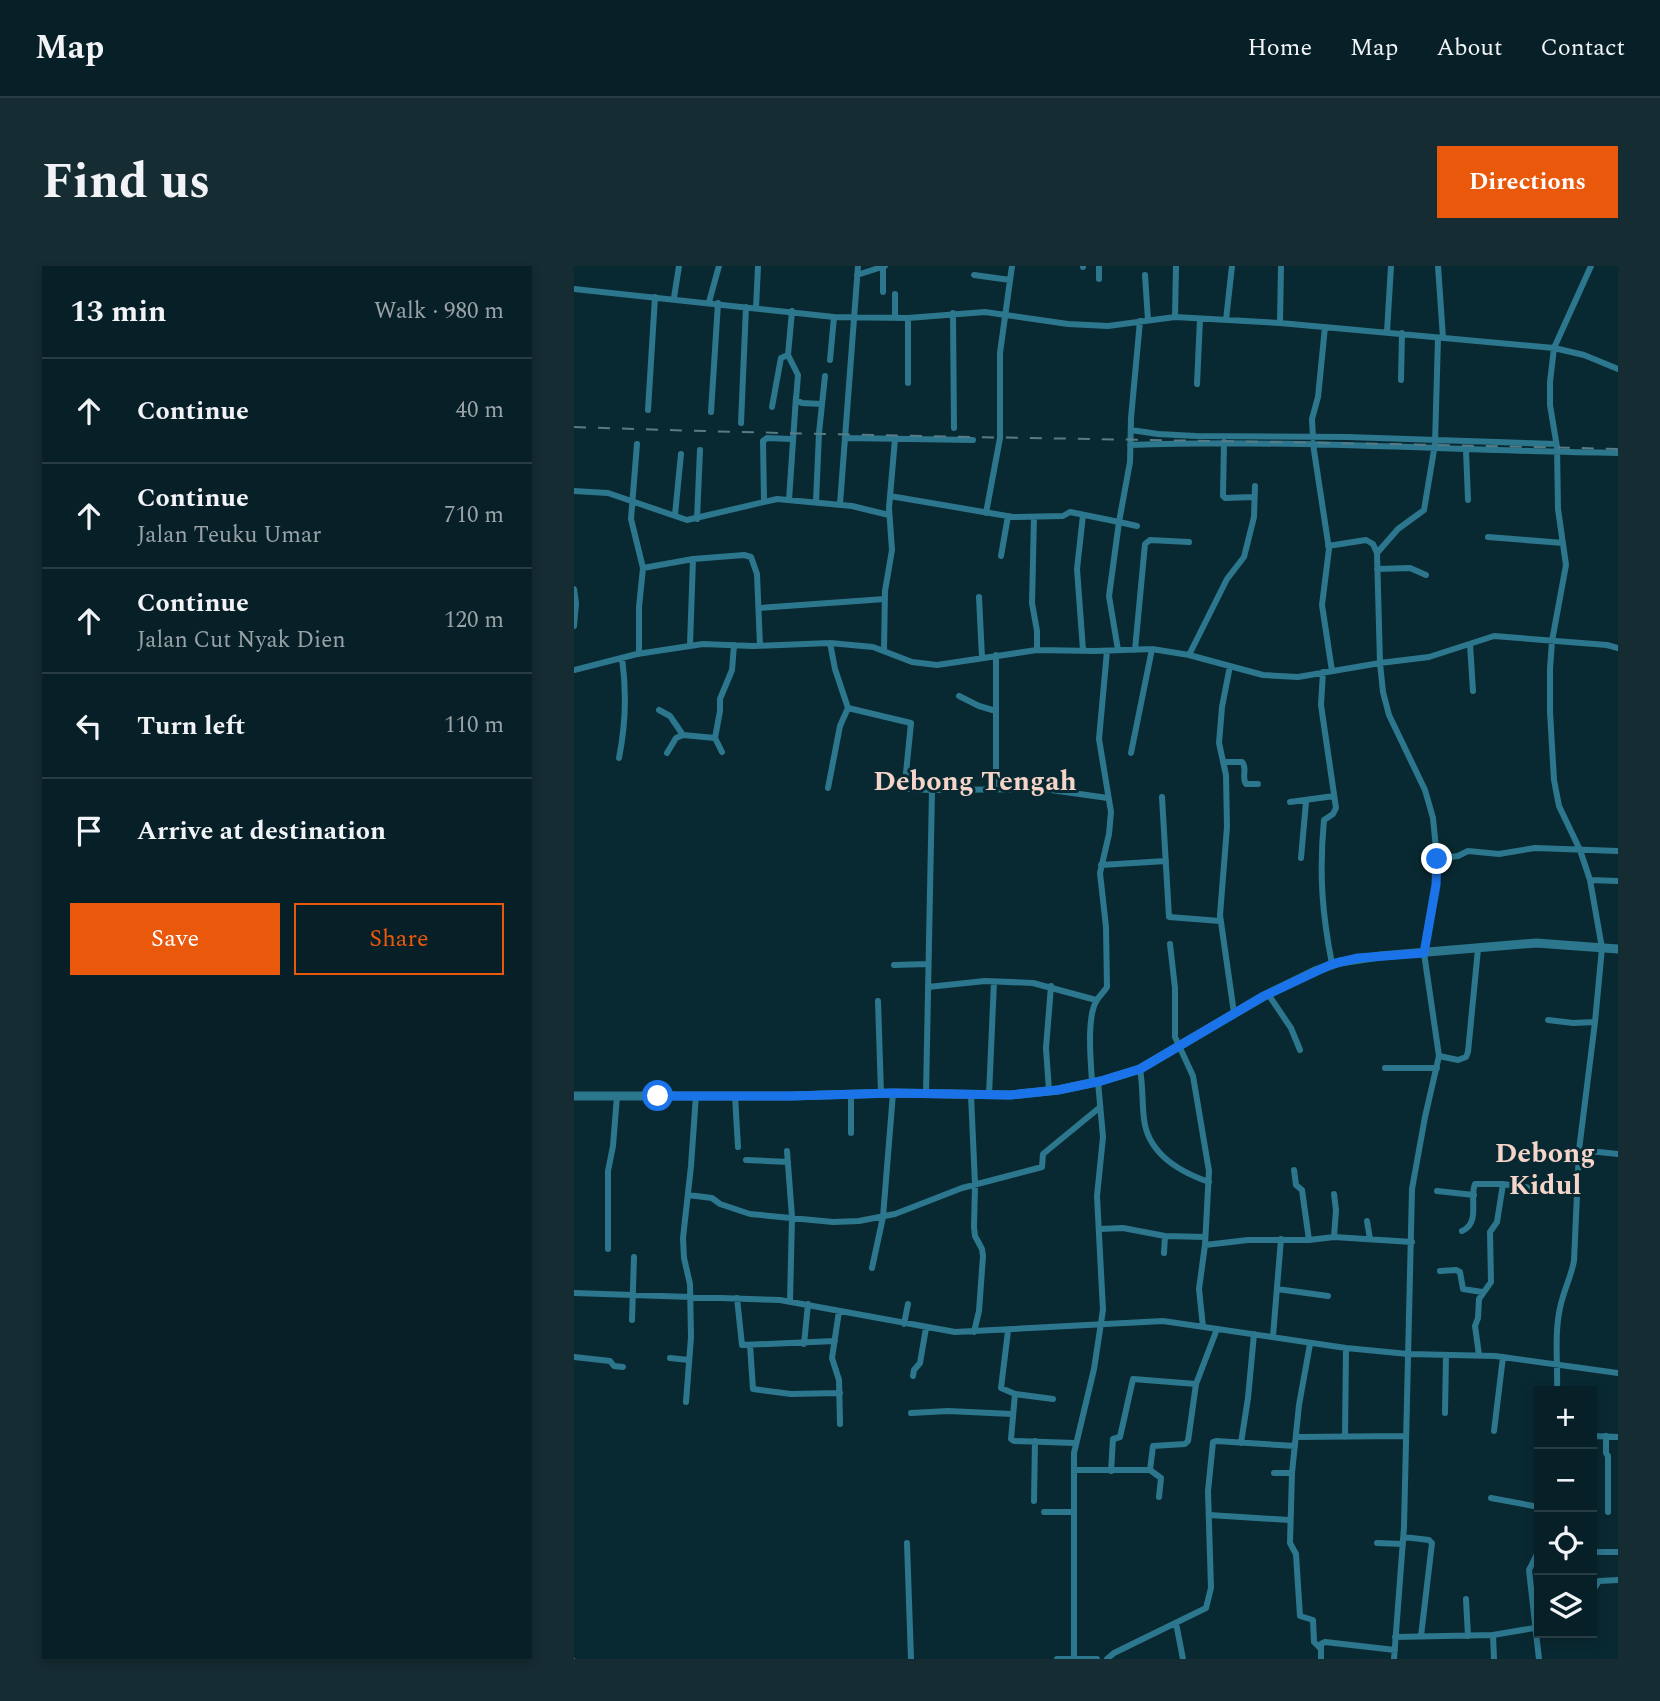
<!DOCTYPE html>
<meta charset="utf-8">
<style>
:root{--surface:#071f26;--page:#152c32;--text:#f1f3f6;--muted:#98a2a7;--line:#283d43;--accent:#ea580c}
body{margin:0;font-family:Spectral,serif;background:var(--page);color:var(--text)}
.controls{position:absolute;right:21px;bottom:21px;display:grid;overflow:hidden;border-radius:0px;box-shadow:0 4px 10px #0003}
.controls button{width:63px;height:63px;display:grid;place-items:center;padding:0;border:0;border-bottom:2px solid var(--line);background:var(--surface);color:var(--text);font:35px sans-serif}
.stop{position:absolute;width:21px;height:21px;margin:-16px;border:5px solid #1a73e8;border-radius:50%;background:#fff}
.stop.end{background:#1a73e8;border-color:#fff;box-shadow:0 2px 7px #0008}
.list{margin:0;padding:0;list-style:none}
h2{display:flex;justify-content:space-between;align-items:center;height:91px;margin:0;padding:0 28px;font-size:30px}
h2 small{font-size:23px;font-weight:400;color:var(--muted)}
.list li{display:grid;grid-template-columns:46px 1fr auto;gap:21px;align-items:center;box-sizing:border-box;height:105px;padding:0 28px;border-top:2px solid var(--line)}
.list b{display:block;font-size:26px;white-space:nowrap}
.list p{margin:0;font-size:23px;white-space:nowrap;color:var(--muted)}
.list em{font-size:23px;font-style:normal;color:var(--muted)}
.actions{display:flex;gap:14px;padding:21px 28px}
.actions a{flex:1;padding:16px 0;border:2px solid var(--accent);border-radius:0px;text-align:center;font-size:24px;color:var(--accent)}
.actions .main{background:var(--accent);color:#fff}
.icon{flex:none;width:38px;height:38px;fill:none;stroke:currentColor;stroke-width:2;stroke-linecap:round;stroke-linejoin:round}
.map{position:relative;flex:none;width:1044px;height:1393px;overflow:hidden;border-radius:0px}
header{display:flex;align-items:center;gap:42px;box-sizing:border-box;height:98px;padding:0 35px;background:var(--surface);border-bottom:2px solid var(--line)}
header strong{font-size:33px}
nav{display:flex;gap:38px;margin-inline-start:auto;font-size:24px}
.intro{display:flex;align-items:center;justify-content:space-between;box-sizing:border-box;height:168px;padding:0 42px}
h1{margin:0;font-size:49px}
.button{padding:18px 32px;border-radius:0px;background:var(--accent);color:#fff;font-size:24px;font-weight:700}
main{display:flex;gap:42px;padding:0 42px}
aside{flex:1;background:var(--surface);border-radius:0px;box-shadow:0 4px 10px #0003}
.map>svg:first-child{display:block}
.lines{fill:none;stroke-linecap:round;stroke-linejoin:round}
.street{stroke:#2c778d;stroke-width:6}
.secondary{stroke:#2c778d;stroke-width:9}
.rail{stroke:#577c87;stroke-width:2;stroke-dasharray:12 12;stroke-linecap:butt}
.route{stroke:#1a73e8;stroke-width:9}
.labels{text-anchor:middle;stroke-width:6;stroke-linejoin:round;paint-order:stroke}
.quarter-label{font-size:28px;font-weight:bold;fill:#f5d4c9;stroke:#092932}
</style>
<header>
<strong>Map</strong>
<nav><a>Home</a><a>Map</a><a>About</a><a>Contact</a></nav>
</header>
<div class="intro"><h1>Find us</h1><a class="button">Directions</a></div>
<main>
<aside>
<h2>13 min<small>Walk · 980 m</small></h2>
<ul class="list">
<li><svg class="icon" aria-label="ahead" viewBox="0 0 24 24"><path d="M12 20V5M6 11l6-6 6 6"/></svg><div><b>Continue</b></div><em>40 m</em></li>
<li><svg class="icon" aria-label="ahead" viewBox="0 0 24 24"><path d="M12 20V5M6 11l6-6 6 6"/></svg><div><b>Continue</b><p>Jalan Teuku Umar</p></div><em>710 m</em></li>
<li><svg class="icon" aria-label="ahead" viewBox="0 0 24 24"><path d="M12 20V5M6 11l6-6 6 6"/></svg><div><b>Continue</b><p>Jalan Cut Nyak Dien</p></div><em>120 m</em></li>
<li><svg class="icon" aria-label="left" viewBox="0 0 24 24"><path d="M17 20v-9H6M10 6l-5 5 5 5"/></svg><div><b>Turn left</b></div><em>110 m</em></li>
<li><svg class="icon" aria-label="arrive" viewBox="0 0 24 24"><path d="M6 21V4h12l-3 4 3 4H6"/></svg><div><b>Arrive at destination</b></div></li>
</ul>
<div class="actions"><a class="main">Save</a><a>Share</a></div>
</aside>
<div class="map">
<svg width="1044" height="1393" viewBox="0 0 1044 1393">
<rect width="100%" height="100%" fill="#092932"/>
<g class="lines">
<path class="street" d="M 525,0 L 525,13
M 864,0 L 869,72
M 309,1 L 309,26
M 509,1 L 509,0
M 283,9 L 311,0
M 400,9 L 436,14
M 571,9 L 574,54
M 0,23 L 260,51 L 334,52 L 411,46 L 494,58 L 534,60 L 601,51 L 706,57 L 980,82 L 1010,89 L 1044,103
M 100,32 L 105,0
M 135,36 L 145,0
M 182,42 L 184,0
M 218,45 L 214,89 L 224,109 L 222,134 L 228,137 L 248,138
M 379,47 L 380,162
M 321,51 L 321,28
M 601,51 L 602,0
M 652,54 L 658,0
M 706,57 L 707,0
M 813,66 L 817,0
M 256,94 L 260,51
M 827,114 L 828,67
M 334,117 L 334,52
M 623,118 L 626,53
M 198,141 L 206,97 L 207,92 L 214,89
M 74,144 L 81,31
M 137,146 L 144,37
M 167,157 L 172,41
M 557,164 L 584,168 L 622,170 L 774,171 L 982,178
M 272,172 L 399,174
M 739,172 L 738,153 L 744,131 L 751,61
M 650,176 L 649,230 L 651,232 L 680,231
M 63,178 L 57,253 L 69,302 L 65,341 L 65,388
M 739,178 L 755,283 L 748,339 L 758,405
M 556,179 C 719,173 881,185 1044,187
M 892,184 L 894,234
M 0,225 L 34,227 L 113,254 L 203,233 L 278,240 L 315,249
M 316,230 L 439,251 L 489,250 L 496,246 L 545,256 L 556,196 L 557,152 L 566,55
M 215,234 L 222,131
M 190,235 L 189,175 L 193,172 L 217,173
M 242,236 L 245,167 L 251,110
M 266,238 L 284,0
M 412,247 L 426,172 L 426,87 L 438,0
M 101,249 L 107,188
M 460,251 L 458,337 L 463,365 L 463,384
M 123,253 L 126,184
M 914,271 L 989,277
M 754,280 L 792,274 L 799,278 L 803,287 L 806,397 L 809,426 L 815,449 L 851,524 L 859,552 L 863,593 L 862,619 L 850,687 L 865,790 L 851,851 L 838,923 L 830,1261 L 820,1393
M 803,287 L 824,263 L 850,244 L 861,178 L 864,72
M 427,290 L 434,250
M 69,302 L 119,293 L 170,289 L 177,291 L 183,308 L 186,380
M 803,303 L 836,302 L 852,309
M 0,323 L 2,337 L 0,360
M 405,331 L 408,392
M 185,342 L 311,333
M 896,378 L 899,425
M 116,379 L 119,293
M 310,384 L 311,325 L 318,284 L 315,242 L 321,173
M 509,384 L 503,303 L 509,249
M 544,384 L 535,330 L 545,256 L 563,260
M 561,384 L 571,278 L 576,274 L 615,276
M 615,389 L 653,313 L 670,291 L 680,251 L 681,220
M 656,400 L 648,441 L 645,477 L 652,509 L 653,561 L 646,649 L 660,747
M 0,404 L 63,388 L 129,378 L 179,380 L 256,377 L 299,381 L 338,396 L 363,399 L 463,384 L 520,385 L 578,383 L 615,389 L 689,409 L 724,411 L 806,397 L 855,391 L 920,370 L 1033,379 L 1044,382
M 749,406 L 747,439 L 762,542 L 759,548 L 750,554 C 745,607 748,647 758,698
M 385,430 L 405,440 L 422,445
M 274,442 L 337,457 L 331,517 L 334,523 L 358,524
M 85,444 L 96,450 L 109,469 L 141,472 L 146,445 L 146,433 L 158,404 L 160,379
M 141,472 L 148,486
M 93,487 L 102,472 L 109,469
M 557,487 L 578,383
M 45,492 C 52,457 53,427 48,392
M 649,496 L 668,496 C 674,502 667,511 672,518 L 684,518
M 254,522 L 266,460 L 274,442 L 261,403 L 256,377
M 422,522 L 422,389
M 588,531 L 595,651 L 646,655
M 716,536 L 760,530
M 727,592 L 732,536
M 863,593 L 884,590 L 894,585 L 925,588 L 961,582 L 1044,585
M 527,599 L 592,595
M 1016,614 L 1044,615
M 596,678 L 601,722 L 601,771 L 619,810 L 635,905 L 631,979 L 625,1023 L 629,1061
M 320,699 L 354,698
M 354,721 L 411,715 L 459,717 L 522,734
M 694,728 L 717,762 L 726,784
M 304,735 L 307,827
M 974,754 L 999,757 L 1021,756
M 865,790 L 884,794 L 892,791 L 894,786 L 904,683
M 811,802 L 863,802
M 566,803 C 569,820 568,836 570,853 C 574,888 606,906 635,916
M 518,816 C 517,797 512,750 523,734 C 526,729 530,726 533,721 L 532,661 L 526,607 L 535,568 L 537,546 L 525,473 L 533,385
M 475,825 L 472,782 L 477,720
M 352,828 L 358,524 L 470,523 L 534,532
M 277,829 L 277,867
M 397,829 L 401,918 L 400,961 L 401,970 L 408,983 L 409,990 L 405,1045 L 400,1066
M 415,829 L 420,716
M 161,830 L 164,881
M 1005,884 L 1044,888
M 213,885 L 218,951 L 216,1036
M 172,894 L 214,896
M 720,904 L 722,919 L 728,924 L 735,974
M 863,925 L 900,929
M 114,929 L 138,932 L 146,938 L 176,948 L 259,956 L 285,955 L 321,948 L 388,922 L 468,901 L 469,888 L 525,842
M 793,955 L 796,973
M 526,963 L 549,962 L 591,970 L 631,971
M 888,965 C 907,957 895,931 901,918 L 929,918 L 958,922
M 760,971 L 762,944 L 760,928
M 631,979 L 674,974 L 735,974 L 760,971 L 838,976
M 34,983 L 34,905 L 39,880 L 43,830
M 590,987 L 591,970
M 298,1002 L 309,951 L 319,827
M 866,1005 L 882,1004 L 886,1006 L 889,1023 L 908,1026
M 703,1023 L 754,1030
M 0,1027 L 206,1034 L 381,1066 L 589,1055 L 772,1082 L 834,1088 L 921,1090 L 1044,1107
M 163,1032 L 168,1079 L 261,1075
M 265,1045 L 258,1092 L 265,1114 L 266,1158
M 58,1054 L 60,991
M 330,1058 L 334,1038
M 434,1065 L 427,1122 L 441,1128 L 437,1173 L 440,1175 L 501,1177
M 699,1070 L 707,973
M 230,1078 L 234,1038
M 176,1079 L 179,1123 L 217,1128 L 266,1127
M 905,1089 L 901,1060 L 904,1052 L 905,1033 L 917,1016 L 916,966 L 923,956 L 929,918
M 0,1091 L 36,1095 L 40,1100 L 49,1101
M 96,1092 L 115,1094
M 339,1110 L 340,1104 L 346,1097 L 352,1062
M 983,1125 C 984,1098 980,1069 986,1042 C 989,1026 997,1011 1000,995 L 1005,884 L 1021,756 L 1028,682 L 1016,614 L 1006,584 L 985,540 L 980,514 L 976,446 L 976,403 L 978,375 L 992,299 L 984,243 L 983,181 L 976,139 L 976,116 L 980,82 L 1017,0
M 441,1128 L 479,1133
M 112,1136 L 117,1071 L 116,1018 L 110,992 L 109,972 L 117,900 L 122,829
M 337,1147 L 374,1145 L 438,1148
M 871,1147 L 872,1089
M 920,1165 L 929,1091
M 1018,1170 L 1044,1171
M 1032,1170 L 1032,1187 L 1034,1190 L 1034,1246
M 722,1171 L 831,1170
M 771,1171 L 772,1082
M 667,1177 L 674,1132 L 680,1068
M 500,1204 L 576,1204 L 579,1180 L 611,1178 L 614,1175 L 622,1118 L 643,1063
M 576,1204 L 587,1212 L 585,1231
M 537,1205 L 539,1173 L 546,1171 L 559,1113 L 622,1118
M 700,1207 L 718,1207 L 725,1139 L 736,1078
M 718,1207 L 716,1277 L 722,1288 L 726,1350 L 739,1354 L 740,1376 L 747,1383
M 917,1232 L 965,1241
M 460,1235 L 461,1175
M 470,1246 L 498,1246
M 635,1249 L 715,1254
M 830,1271 L 855,1274 L 858,1277 L 847,1370
M 333,1277 L 337,1393
M 803,1277 L 829,1278
M 1018,1286 L 1044,1286
M 1018,1326 L 1025,1315 L 1044,1314
M 892,1333 L 894,1370
M 602,1357 L 609,1393
M 821,1371 L 919,1369
M 500,1392 L 500,1187 L 520,1103 L 529,1044 L 523,930 L 529,871 L 524,816
M 483,1393 L 523,1393
M 533,1393 L 540,1387 L 632,1342 L 637,1322 L 634,1225 L 639,1176 L 642,1175 L 721,1180
M 747,1393 L 747,1378 L 751,1376 L 821,1384
M 920,1393 L 919,1369 L 960,1362
M 965,1393 L 955,1304 L 965,1284"/>
<path class="secondary" d="M 0,830 L 217,830 L 319,827 L 436,829 L 484,824 L 527,815 L 566,803 L 690,730 L 741,705 L 766,696 L 806,690 L 962,677 L 1044,683"/>
<path class="rail" d="M 0,161 C 348,173 696,174 1044,183
M 0,1392 L 0,1393"/>
</g>
<g class="lines">
<path class="route" d="M 84,830 L 217,830 L 319,827 L 436,829 L 484,824 L 527,815 L 566,803 L 690,730 L 758,698 L 784,692 L 850,687 L 862,619 L 863,593"/>
</g>
<g class="labels">
<g class="quarter-label">
<text x="401" y="524">Debong Tengah</text>
<text x="971" y="896">Debong<tspan x="971" dy="32">Kidul</tspan></text>
</g>
</g>
</svg>
<div class="controls">
<button>+</button>
<button>−</button>
<button><svg class="icon" aria-label="locate" viewBox="0 0 24 24"><circle cx="12" cy="12" r="6"/><path d="M12 2v4M12 18v4M2 12h4M18 12h4"/></svg></button>
<button><svg class="icon" aria-label="layers" viewBox="0 0 24 24"><path d="M12 4l9 5-9 5-9-5zM3 14l9 5 9-5"/></svg></button>
</div>
<div class="stop" style="left:84px;top:830px"></div>
<div class="stop end" style="left:863px;top:593px"></div>
</div>
</main>
